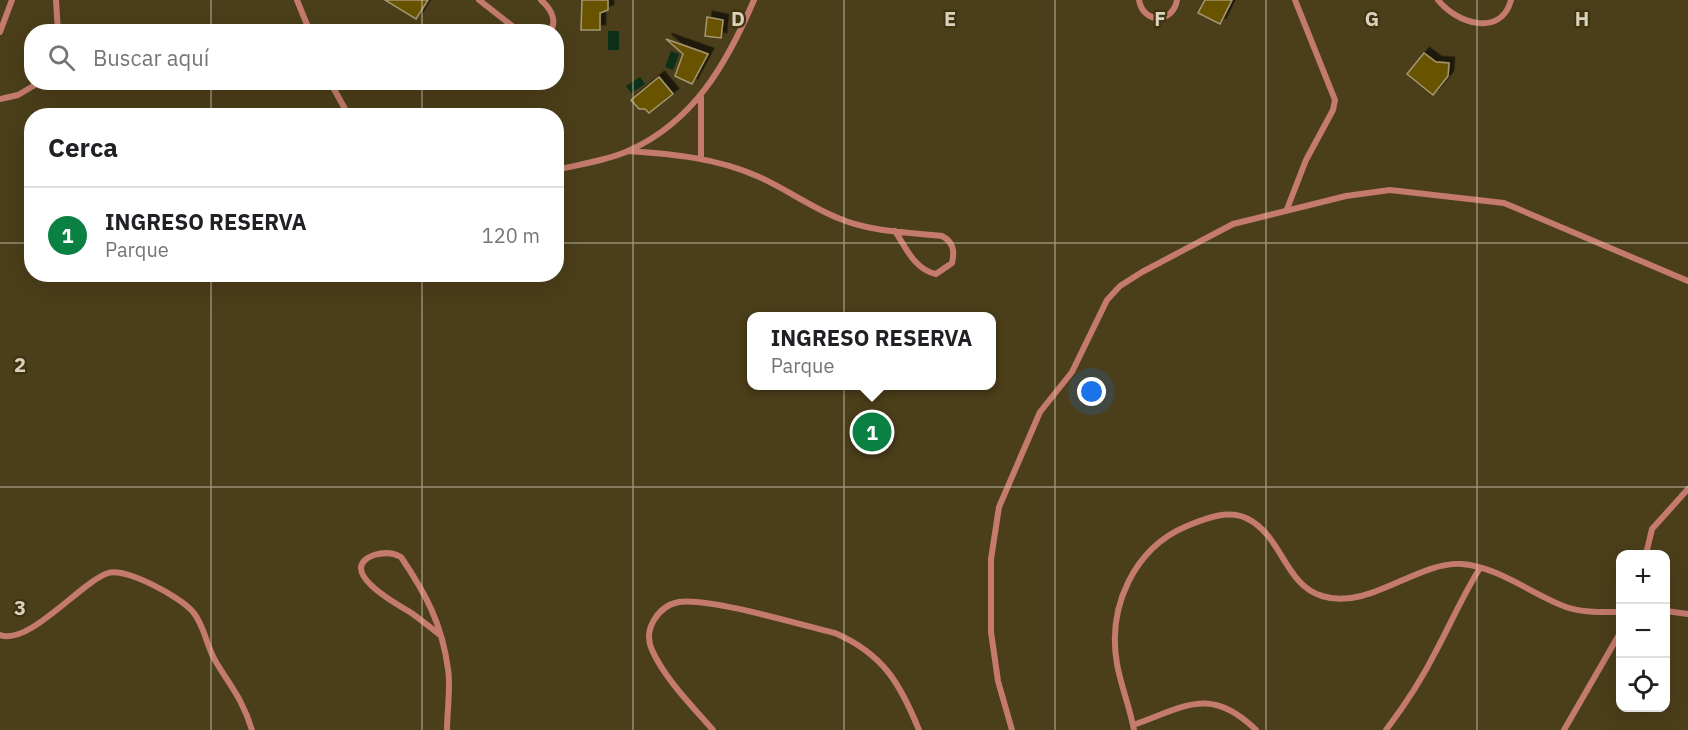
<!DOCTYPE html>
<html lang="es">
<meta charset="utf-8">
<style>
:root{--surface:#fff;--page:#f2f2f2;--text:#202124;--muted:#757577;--line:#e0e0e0;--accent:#0b8043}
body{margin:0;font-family:"IBM Plex Sans",sans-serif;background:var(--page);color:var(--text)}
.controls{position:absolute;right:18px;bottom:18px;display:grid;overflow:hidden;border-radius:12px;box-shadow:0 6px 24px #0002}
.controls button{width:54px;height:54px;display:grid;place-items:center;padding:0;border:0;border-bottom:2px solid var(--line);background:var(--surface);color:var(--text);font:30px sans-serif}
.you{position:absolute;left:1092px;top:392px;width:21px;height:21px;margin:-15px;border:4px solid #fff;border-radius:50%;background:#1a73e8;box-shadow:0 0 0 9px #1a73e833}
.badge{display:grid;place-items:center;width:39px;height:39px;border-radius:50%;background:var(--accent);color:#fff;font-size:20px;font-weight:700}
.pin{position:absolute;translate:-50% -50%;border:3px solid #fff;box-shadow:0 2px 6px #0006}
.popup{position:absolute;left:747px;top:312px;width:249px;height:78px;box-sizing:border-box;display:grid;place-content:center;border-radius:12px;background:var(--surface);filter:drop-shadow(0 2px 4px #0005);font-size:20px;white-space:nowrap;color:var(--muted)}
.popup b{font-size:22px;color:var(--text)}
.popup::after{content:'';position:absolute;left:50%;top:100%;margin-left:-12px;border:12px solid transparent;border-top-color:var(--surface)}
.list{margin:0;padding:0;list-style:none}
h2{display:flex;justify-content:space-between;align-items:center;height:78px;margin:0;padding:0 24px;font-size:26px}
h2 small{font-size:20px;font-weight:400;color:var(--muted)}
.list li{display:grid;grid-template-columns:39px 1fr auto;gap:18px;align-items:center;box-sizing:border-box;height:96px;padding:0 24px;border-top:2px solid var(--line)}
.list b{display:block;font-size:22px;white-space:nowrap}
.list p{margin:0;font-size:20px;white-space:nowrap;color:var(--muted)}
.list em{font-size:20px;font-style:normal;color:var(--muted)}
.icon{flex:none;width:33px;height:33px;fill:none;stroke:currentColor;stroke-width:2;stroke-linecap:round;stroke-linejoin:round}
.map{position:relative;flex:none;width:1688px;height:730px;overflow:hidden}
.search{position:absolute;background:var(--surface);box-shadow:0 6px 24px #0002;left:24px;top:24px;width:540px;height:66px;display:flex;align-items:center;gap:15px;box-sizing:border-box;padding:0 21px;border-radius:24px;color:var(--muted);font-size:22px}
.panel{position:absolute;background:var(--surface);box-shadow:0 6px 24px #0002;left:24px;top:108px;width:540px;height:174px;border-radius:24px}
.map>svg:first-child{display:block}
.water{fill:#0c3118}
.building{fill:#685200;stroke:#a49770;stroke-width:1.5;filter:url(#shadow)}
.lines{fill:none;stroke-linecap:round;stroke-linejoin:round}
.street{stroke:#c47a6c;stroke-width:6}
.grid{fill:none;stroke:#d9d2be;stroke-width:1.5;stroke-opacity:0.55}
.grid-label{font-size:20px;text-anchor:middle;font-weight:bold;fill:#d9d2be;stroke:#40340f;stroke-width:4.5;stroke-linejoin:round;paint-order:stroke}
</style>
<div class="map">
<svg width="1688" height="730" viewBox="0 0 1688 730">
<defs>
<filter id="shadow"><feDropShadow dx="5.5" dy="-5.5" stdDeviation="0" flood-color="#0009"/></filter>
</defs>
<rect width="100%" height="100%" fill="#4b3e1a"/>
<path class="water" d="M 608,31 L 619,31 L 619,50 L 608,50 Z
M 671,51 L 679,54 L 673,70 L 665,67 Z
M 640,77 L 645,84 L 631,93 L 626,86 Z"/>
<path class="building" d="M 385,0 L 428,0 L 416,19 Z
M 582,0 L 608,0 L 608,10 L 600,13 L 600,30 L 581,30 Z
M 1205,0 L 1232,0 L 1220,24 L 1198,13 Z
M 707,17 L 723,20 L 721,38 L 705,36 Z
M 666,39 L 708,54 L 692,84 L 675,76 L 683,54 Z
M 1424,53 L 1436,62 L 1449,63 L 1448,76 L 1433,95 L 1407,74 Z
M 659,77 L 673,94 L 649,113 L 645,109 L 639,109 L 631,100 Z"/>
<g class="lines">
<path class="street" d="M 56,0 L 58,32
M 297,0 L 310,32
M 479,0 L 520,32
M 541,0 C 550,8 558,20 550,32
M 1139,0 C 1143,24 1173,24 1177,0
M 1438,0 C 1456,23 1501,38 1511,0
M 0,32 L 12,0
M 330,82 L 349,116
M 0,99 L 18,95 L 40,82
M 628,151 C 673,154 716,158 757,176 C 785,188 810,207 838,218 C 870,232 908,232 942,236 C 953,242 955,250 952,263 L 936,274 C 915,270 906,248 895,231
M 701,158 L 701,97
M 556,170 C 580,164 606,161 628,151 C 694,122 727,63 754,0
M 1287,209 L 1306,160 L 1333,110 L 1335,100 L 1295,0
M 1646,554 L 1652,529 L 1688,489
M 1666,611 L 1688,614
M 0,635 C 29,646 81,582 108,573 C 125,567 181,597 193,612 C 205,626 206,646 216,662 C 231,687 243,700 252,730
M 440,635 C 430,627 420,619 410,612 C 398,605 334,570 374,555 C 384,552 392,552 401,557 C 426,594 442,624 448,669 C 451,688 447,710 447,730
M 1133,725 C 1185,707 1210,685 1256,730
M 713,730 C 692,706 665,679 652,650 C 647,639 648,630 654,620 C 660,610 667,604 679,602 C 708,597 801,625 835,633 C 883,654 900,683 919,730
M 1012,730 L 998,681 L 991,632 L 991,559 L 999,507 L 1040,412 L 1072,372 L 1107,300 L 1120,286 L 1142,272 L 1233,224 L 1346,196 L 1390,190 L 1504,203 L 1688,281
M 1134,730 C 1130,708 1121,686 1117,664 C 1107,607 1134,548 1187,526 C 1206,518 1229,509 1248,519 C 1282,536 1285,585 1322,596 C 1369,611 1417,561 1462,564 C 1499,567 1533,595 1566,607 C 1583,613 1603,612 1620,612
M 1386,730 C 1405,705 1422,679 1436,651 C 1451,623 1463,595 1480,568
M 1564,730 L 1620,633"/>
</g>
<path class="grid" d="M 211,0 L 211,32M 422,0 L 422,32M 633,0 L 633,730M 844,0 L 844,730M 1055,0 L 1055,730M 1266,0 L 1266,730M 1477,0 L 1477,730M 211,82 L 211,116M 422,82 L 422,116M 0,243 L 32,243M 556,243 L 1688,243M 211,274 L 211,730M 422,274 L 422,730M 0,487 L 1688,487"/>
<g class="grid-label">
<text x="738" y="26">D</text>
<text x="950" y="26">E</text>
<text x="1160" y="26">F</text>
<text x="1372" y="26">G</text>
<text x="1582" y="26">H</text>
<text x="20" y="372">2</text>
<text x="20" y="615">3</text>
</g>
</svg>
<div class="controls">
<button>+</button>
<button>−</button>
<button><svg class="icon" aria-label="locate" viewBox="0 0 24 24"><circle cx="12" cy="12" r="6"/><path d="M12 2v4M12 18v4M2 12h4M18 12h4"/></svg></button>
</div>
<div class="you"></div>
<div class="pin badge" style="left:872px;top:432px">1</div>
<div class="popup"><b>INGRESO RESERVA</b>Parque</div>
<div class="search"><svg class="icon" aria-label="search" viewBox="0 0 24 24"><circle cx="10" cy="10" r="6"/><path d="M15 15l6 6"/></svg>Buscar aquí</div>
<section class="panel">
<h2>Cerca<small></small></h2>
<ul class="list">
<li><span class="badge">1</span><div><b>INGRESO RESERVA</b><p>Parque</p></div><em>120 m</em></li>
</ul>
</section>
</div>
